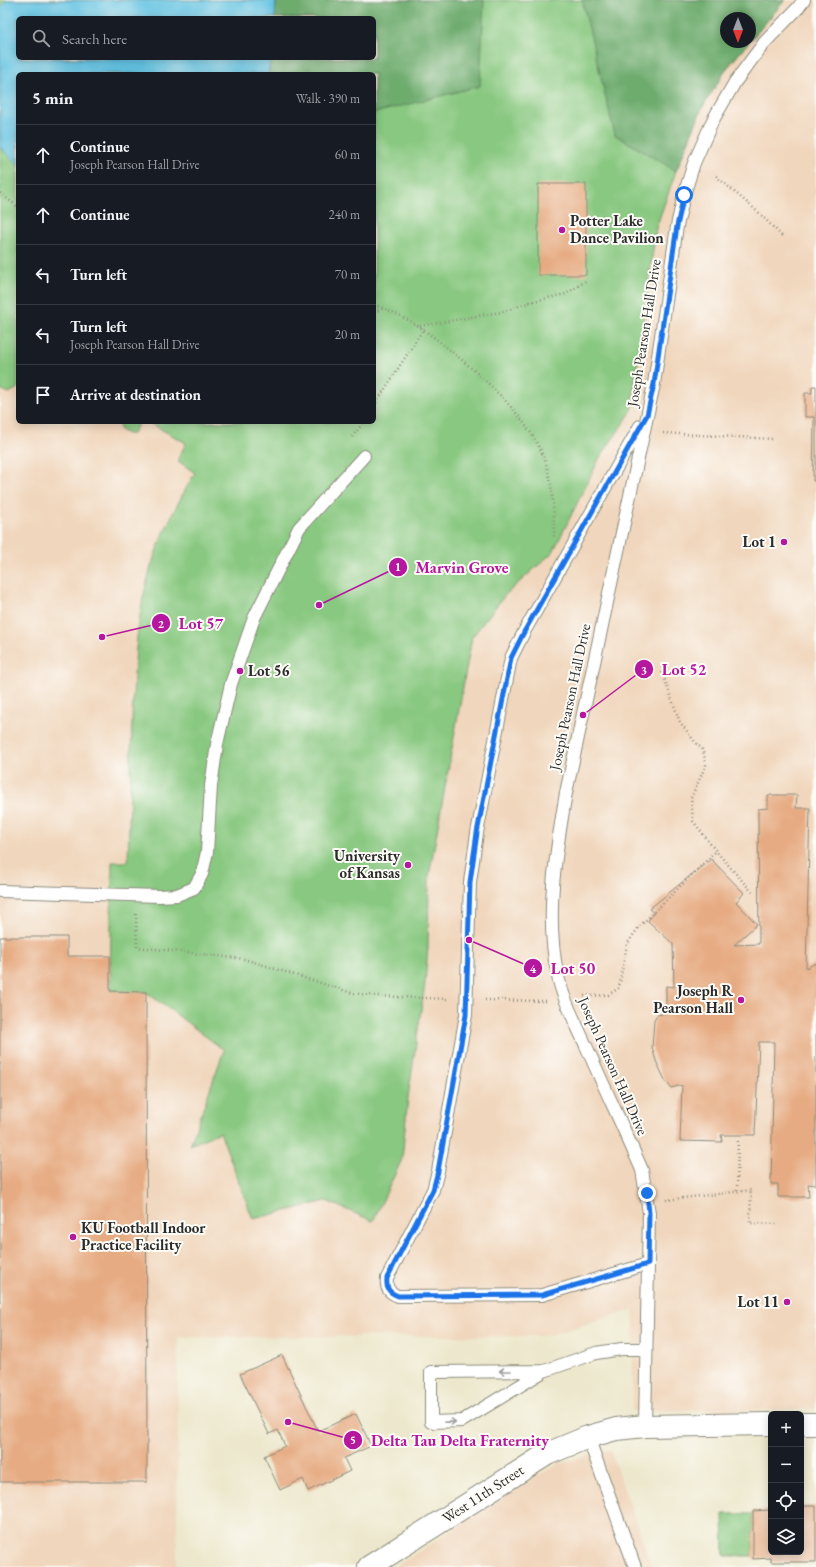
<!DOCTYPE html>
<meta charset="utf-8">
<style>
:root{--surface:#171b24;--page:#20242c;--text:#f1f3f6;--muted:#9ea1a6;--line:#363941}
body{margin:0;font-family:"EB Garamond",serif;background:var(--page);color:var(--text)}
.controls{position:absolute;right:12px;bottom:12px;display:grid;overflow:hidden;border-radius:6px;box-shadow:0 2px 10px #0003}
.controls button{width:36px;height:36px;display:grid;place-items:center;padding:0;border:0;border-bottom:1px solid var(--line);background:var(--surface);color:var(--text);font:20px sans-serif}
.compass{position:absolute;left:720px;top:12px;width:36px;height:36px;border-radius:50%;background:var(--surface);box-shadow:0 2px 10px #0003;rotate:180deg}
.stop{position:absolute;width:12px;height:12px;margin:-9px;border:3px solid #1a73e8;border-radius:50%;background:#fff}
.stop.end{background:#1a73e8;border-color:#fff;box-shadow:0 1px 4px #0008}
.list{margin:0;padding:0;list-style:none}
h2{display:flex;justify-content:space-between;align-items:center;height:52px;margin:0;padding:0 16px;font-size:17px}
h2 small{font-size:13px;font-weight:400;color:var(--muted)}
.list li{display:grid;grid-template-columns:26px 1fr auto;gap:12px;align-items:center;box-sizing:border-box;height:60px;padding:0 16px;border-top:1px solid var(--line)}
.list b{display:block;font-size:15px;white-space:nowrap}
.list p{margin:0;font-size:13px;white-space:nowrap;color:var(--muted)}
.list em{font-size:13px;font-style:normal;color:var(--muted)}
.icon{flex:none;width:22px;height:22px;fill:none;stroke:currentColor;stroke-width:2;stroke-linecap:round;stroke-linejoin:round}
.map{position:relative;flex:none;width:816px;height:1567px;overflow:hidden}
.search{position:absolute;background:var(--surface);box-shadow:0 2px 10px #0003;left:16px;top:16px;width:360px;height:44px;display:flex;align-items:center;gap:10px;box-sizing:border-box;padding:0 14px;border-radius:6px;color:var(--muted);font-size:15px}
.panel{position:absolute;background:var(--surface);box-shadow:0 2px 10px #0003;left:16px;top:72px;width:360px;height:352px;border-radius:6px}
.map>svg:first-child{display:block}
.built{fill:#f0d6bc;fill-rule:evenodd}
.green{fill:#88c880;stroke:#5a7a56;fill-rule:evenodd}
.forest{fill:#6eac6e;stroke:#4c6c4c}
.water{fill:#64c3e2;stroke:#487786}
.building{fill:#e6ab82}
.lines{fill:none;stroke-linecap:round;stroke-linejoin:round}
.service-casing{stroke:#8c8a7c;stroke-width:14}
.tertiary-casing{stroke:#8c8a7c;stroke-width:24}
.path{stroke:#8c8a7c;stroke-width:2.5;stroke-dasharray:1 3;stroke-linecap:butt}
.service{stroke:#fff;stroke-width:12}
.tertiary{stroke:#fff;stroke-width:22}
.oneway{stroke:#a0a0a0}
.route{stroke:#1a73e8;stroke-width:5}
.poi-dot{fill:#b5179e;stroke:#fdfcf7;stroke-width:1.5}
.labels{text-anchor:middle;stroke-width:4;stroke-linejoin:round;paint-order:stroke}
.poi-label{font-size:15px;font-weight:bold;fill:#2b2b2b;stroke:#fdfcf7;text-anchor:end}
.street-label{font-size:15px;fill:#2b2b2b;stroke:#fdfcf7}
.leader{fill:none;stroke:#b5179e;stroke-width:1.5}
.callout-dot{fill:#b5179e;stroke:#fdfcf7;stroke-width:1.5}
.mark-label{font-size:12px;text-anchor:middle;font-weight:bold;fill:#fff}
.callout-label{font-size:16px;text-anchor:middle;font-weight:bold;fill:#b5179e;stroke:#fdfcf7;stroke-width:4;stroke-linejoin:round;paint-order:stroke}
</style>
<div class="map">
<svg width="816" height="1567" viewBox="0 0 816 1567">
<rect width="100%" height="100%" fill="#fdfcf7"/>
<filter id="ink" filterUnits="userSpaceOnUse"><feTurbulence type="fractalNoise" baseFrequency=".025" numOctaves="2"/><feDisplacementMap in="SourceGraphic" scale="8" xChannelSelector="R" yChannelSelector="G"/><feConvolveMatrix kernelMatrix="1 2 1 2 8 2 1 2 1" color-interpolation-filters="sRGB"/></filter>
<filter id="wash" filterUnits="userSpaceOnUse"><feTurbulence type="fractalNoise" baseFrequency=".012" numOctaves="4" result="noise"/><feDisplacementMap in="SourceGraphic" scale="16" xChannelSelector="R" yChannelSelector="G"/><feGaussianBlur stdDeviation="0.9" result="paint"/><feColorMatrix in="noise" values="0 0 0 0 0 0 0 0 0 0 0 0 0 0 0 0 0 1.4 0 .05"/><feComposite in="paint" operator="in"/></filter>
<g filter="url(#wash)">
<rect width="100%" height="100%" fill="#ede8cd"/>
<path class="built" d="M 0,0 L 816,0 L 816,1409 L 632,1411 L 634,1309 L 548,1336 L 178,1337 L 177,1567 L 0,1567 ZM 18,18 L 374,18 L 374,58 L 18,58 ZM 726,18 L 750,18 L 750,42 L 726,42 ZM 18,74 L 374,74 L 374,422 L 18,422 Z
M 610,1449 L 652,1567 L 395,1567 L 531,1480 L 558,1464 Z"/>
<path class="green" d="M 0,0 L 785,0 L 750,41 L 750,18 L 726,18 L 726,42 L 749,42 L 727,68 L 702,108 L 676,171 L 656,228 L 631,412 L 599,459 L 553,552 L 505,595 L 472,637 L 429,876 L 428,947 L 425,984 L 408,1097 L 402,1159 L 373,1221 L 326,1201 L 253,1219 L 220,1132 L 190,1145 L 224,1050 L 146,992 L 110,991 L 112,862 L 128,862 C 129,815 131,769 132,722 C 134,675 135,627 147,581 C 157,542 175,507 195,473 L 178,461 L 178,459 L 186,443 L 148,422 L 374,422 L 374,74 L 18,74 L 18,388 L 9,393 L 0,389 ZM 18,18 L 374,18 L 374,58 L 18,58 Z
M 120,422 L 139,422 L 133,434 L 128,434 L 120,430 L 119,425 Z
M 723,1514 L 753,1514 L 753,1556 L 724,1556 Z"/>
<path class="forest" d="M 276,0 L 484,0 L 480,86 L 374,113 L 374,74 L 268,74 L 271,58 L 374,58 L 374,18 L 275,18 Z
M 582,0 L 785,0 L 750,41 L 750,18 L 726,18 L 726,42 L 749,42 L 727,68 L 702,108 L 676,171 L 615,135 Z"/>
<path class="water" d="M 7,0 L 276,0 L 275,18 L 18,18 L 18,58 L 271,58 L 268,74 L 18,74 L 18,165 L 0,147 L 0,8 Z"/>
<g id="blocks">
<path class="building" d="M 538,184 L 586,184 L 586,275 L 538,275 Z
M 812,386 L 816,386 L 816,481 L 813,481 L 814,417 L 805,417 L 805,393 L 812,393 Z
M 768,795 L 797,795 L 796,808 L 810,808 L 806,968 L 816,963 L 816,1185 L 808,1184 L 809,1197 L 778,1197 L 778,1184 L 771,1184 L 774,1042 L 759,1042 L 755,1135 L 721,1135 L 722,1142 L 680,1141 L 682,1085 L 671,1088 L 665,1080 L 656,1061 L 652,1047 L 654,1021 L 657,1015 L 666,1013 L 666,986 L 674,987 L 673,944 L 648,921 L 654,913 L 649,909 L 711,859 L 744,893 L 736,902 L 757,924 L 734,945 L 759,944 L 758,809 L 768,808 Z
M 0,937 L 67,937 L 67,956 L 110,956 L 110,991 L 146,992 L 147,1482 L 0,1482 Z
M 282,1355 L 318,1431 L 356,1414 L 371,1446 L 344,1458 L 350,1471 L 308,1491 L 303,1479 L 280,1490 L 264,1456 L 285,1446 L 278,1430 L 269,1434 L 240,1374 Z
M 801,1506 L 816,1506 L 816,1562 L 771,1562 L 771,1558 L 753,1559 L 753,1511 L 769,1510 L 769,1507 L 771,1507 L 771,1552 L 801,1552 Z"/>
</g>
</g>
<g filter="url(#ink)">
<use href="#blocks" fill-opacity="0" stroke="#8c8a7c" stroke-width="1"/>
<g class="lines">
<g class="service-casing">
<path id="service" d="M 640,426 L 524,632 L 511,658 L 477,833 L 470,882 L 466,1015 L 438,1171 L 433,1190 L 387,1278 C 386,1288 388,1292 398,1296 L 542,1295 L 648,1264
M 0,891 L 159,896 L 177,895 L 194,888 L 202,874 L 207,852 L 211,786 L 217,744 L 231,684 L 254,618 L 299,528 L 364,456
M 544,1371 L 431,1372 L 431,1422 L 462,1421 L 544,1371 L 596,1353 L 622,1349 L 646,1349
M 645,1426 L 649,1213 L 642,1170 C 624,1129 605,1089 587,1048 C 576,1023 562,998 557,972 C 545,913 556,852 566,793 L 654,384 L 677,226 L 684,195 L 694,163 L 713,120 L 735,82 L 764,43 L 797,9 L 804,0
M 588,1437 L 635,1567"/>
</g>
<g class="tertiary-casing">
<path id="tertiary" d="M 801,1424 L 816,1424
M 369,1567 L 547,1454 L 588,1437 L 616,1429 L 645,1426 L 771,1424"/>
</g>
<path class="path" d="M 716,176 L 758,212 L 782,236
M 0,193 L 18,207
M 374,305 C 412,317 441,342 470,367 C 496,390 521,414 538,445 C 553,473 554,505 554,537
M 374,312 L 384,308
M 420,326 L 501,312 L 534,301 L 566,294 L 587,280
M 374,406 L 424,328
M 663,433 L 774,439
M 352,437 L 364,422
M 662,672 L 680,722 L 695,742 L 703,750 L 706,765 L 691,798 L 693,821 L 716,851 L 752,892
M 136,914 L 137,947 L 244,959 L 352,993 L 377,996 L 448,999
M 584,996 L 608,995 L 619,988 L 627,944 L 639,927 L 716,851
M 485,1000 L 546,1001
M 737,1190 L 738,1139
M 666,1200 L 751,1190 L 750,1223 L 779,1224"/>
<use href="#service" class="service"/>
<use href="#tertiary" class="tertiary"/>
</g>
<defs><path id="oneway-shaft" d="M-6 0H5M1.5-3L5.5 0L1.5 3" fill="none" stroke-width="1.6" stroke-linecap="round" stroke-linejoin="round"/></defs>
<g class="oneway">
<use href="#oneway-shaft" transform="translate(505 1371) rotate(180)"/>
<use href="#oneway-shaft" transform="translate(450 1422) rotate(-1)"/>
</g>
</g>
<g class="lines" filter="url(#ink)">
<path class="route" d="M 647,1193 L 649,1213 L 648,1264 L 542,1295 L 398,1296 C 388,1292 386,1288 387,1278 L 433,1190 L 438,1171 L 466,1015 L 470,882 L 477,833 L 511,658 L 524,632 L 647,415 L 654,384 L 677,226 L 684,195"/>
</g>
<g class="poi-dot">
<circle cx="562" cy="230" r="4"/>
<circle cx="784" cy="542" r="4"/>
<circle cx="240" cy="671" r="4"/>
<circle cx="408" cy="865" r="4"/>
<circle cx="741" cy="1000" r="4"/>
<circle cx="73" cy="1237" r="4"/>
<circle cx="787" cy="1302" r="4"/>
</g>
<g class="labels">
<g class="poi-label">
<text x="570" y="226" text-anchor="start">Potter Lake<tspan x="570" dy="17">Dance Pavilion</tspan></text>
<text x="776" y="547">Lot 1</text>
<text x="248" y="676" text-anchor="start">Lot 56</text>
<text x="400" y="861">University<tspan x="400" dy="17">of Kansas</tspan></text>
<text x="733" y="996">Joseph R<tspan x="733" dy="17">Pearson Hall</tspan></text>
<text x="81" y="1233" text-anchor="start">KU Football Indoor<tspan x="81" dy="17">Practice Facility</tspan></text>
<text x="779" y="1307">Lot 11</text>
</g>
<g class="street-label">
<text transform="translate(644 333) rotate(-81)" y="5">Joseph Pearson Hall Drive</text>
<text transform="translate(570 697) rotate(-78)" y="5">Joseph Pearson Hall Drive</text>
<text transform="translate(613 1066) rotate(66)" y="5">Joseph Pearson Hall Drive</text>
<text transform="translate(483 1494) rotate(-33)" y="5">West 11th Street</text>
</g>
</g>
<path class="leader" d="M319 605L398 567M102 637L161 623M583 715L644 669M469 940L533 968M288 1422L353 1440"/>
<g class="callout-dot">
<circle cx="319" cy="605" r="4"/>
<circle cx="102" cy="637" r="4"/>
<circle cx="583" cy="715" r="4"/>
<circle cx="469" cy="940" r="4"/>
<circle cx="288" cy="1422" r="4"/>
<circle cx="398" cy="567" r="10"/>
<circle cx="161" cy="623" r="10"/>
<circle cx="644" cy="669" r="10"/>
<circle cx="533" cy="968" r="10"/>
<circle cx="353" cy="1440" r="10"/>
</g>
<g class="mark-label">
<text x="398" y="571">1</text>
<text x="161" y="628">2</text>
<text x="644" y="674">3</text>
<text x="533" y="973">4</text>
<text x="353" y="1444">5</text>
</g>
<g class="callout-label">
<text x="462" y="573">Marvin Grove</text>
<text x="201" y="629">Lot 57</text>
<text x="684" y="675">Lot 52</text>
<text x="573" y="974">Lot 50</text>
<text x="460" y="1446">Delta Tau Delta Fraternity</text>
</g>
</svg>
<div class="controls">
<button>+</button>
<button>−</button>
<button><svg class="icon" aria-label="locate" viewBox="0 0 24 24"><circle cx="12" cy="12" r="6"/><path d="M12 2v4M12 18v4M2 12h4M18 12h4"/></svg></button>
<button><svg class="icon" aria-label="layers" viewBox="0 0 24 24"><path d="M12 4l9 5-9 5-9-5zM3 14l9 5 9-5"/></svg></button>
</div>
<svg class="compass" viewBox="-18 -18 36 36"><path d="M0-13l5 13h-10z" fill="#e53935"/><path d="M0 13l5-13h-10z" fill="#9ea1a6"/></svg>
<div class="stop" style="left:684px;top:195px"></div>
<div class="stop end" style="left:647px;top:1193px"></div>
<div class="search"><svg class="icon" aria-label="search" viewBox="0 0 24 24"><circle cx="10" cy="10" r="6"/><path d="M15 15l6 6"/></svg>Search here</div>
<section class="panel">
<h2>5 min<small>Walk · 390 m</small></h2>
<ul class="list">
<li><svg class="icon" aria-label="ahead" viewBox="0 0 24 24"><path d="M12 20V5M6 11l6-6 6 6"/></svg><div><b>Continue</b><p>Joseph Pearson Hall Drive</p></div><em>60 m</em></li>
<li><svg class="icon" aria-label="ahead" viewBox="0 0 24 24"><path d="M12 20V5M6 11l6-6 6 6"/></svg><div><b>Continue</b></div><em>240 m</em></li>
<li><svg class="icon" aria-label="left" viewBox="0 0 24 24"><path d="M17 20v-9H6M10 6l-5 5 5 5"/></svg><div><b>Turn left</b></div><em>70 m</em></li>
<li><svg class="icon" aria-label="left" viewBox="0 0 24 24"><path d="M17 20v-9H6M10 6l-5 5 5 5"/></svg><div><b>Turn left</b><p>Joseph Pearson Hall Drive</p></div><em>20 m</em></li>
<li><svg class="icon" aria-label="arrive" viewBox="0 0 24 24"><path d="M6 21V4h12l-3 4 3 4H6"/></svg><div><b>Arrive at destination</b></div></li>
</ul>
</section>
</div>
